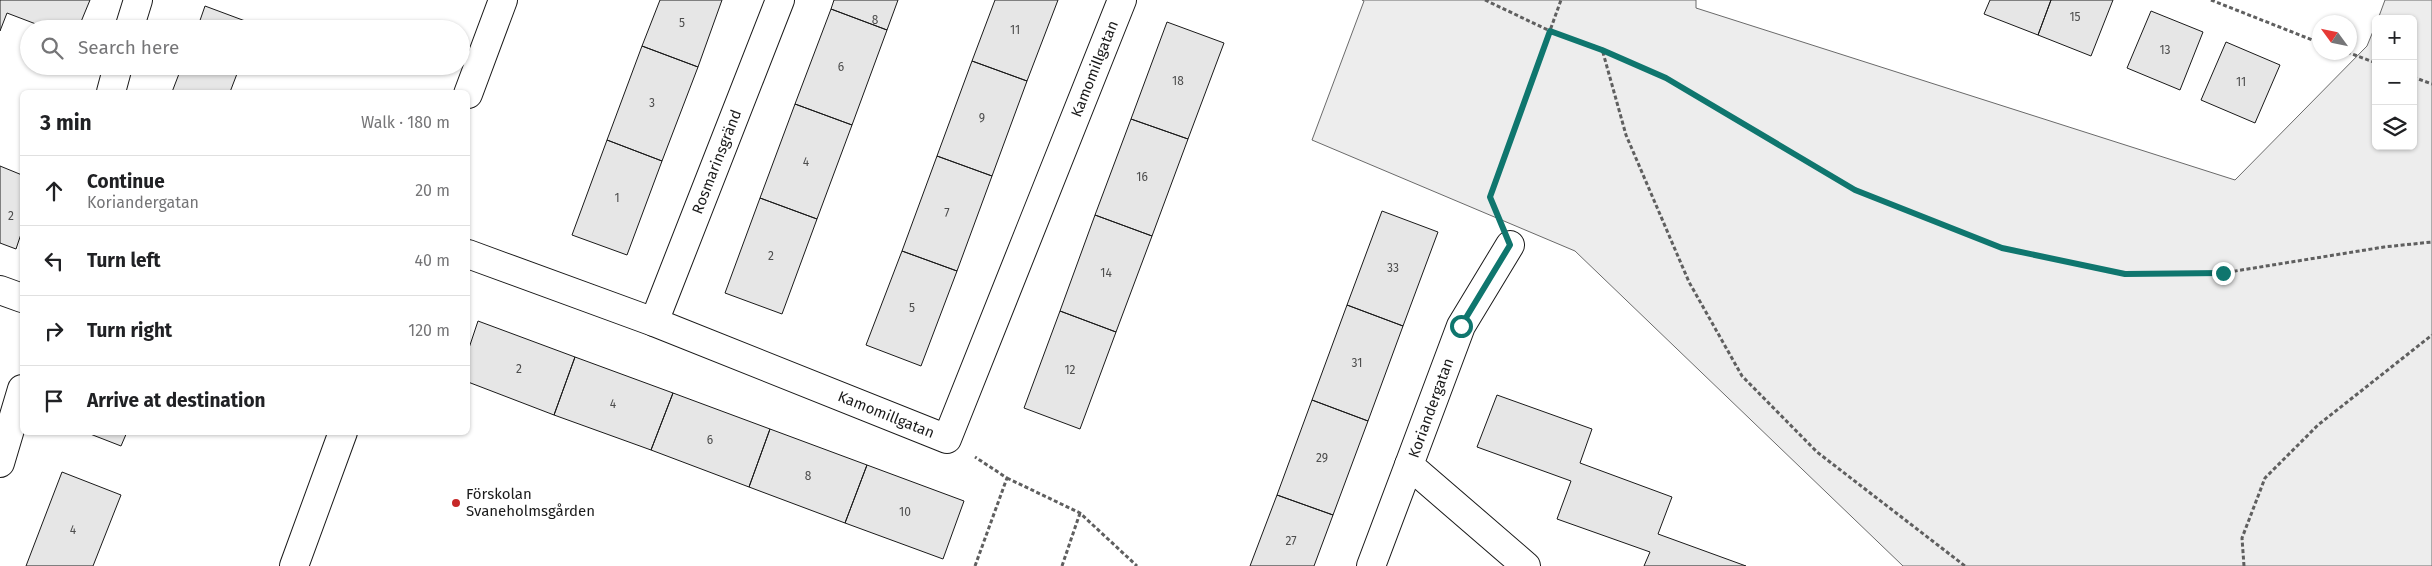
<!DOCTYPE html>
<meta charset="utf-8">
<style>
:root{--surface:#fff;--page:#f6f6f6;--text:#202124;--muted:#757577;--line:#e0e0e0}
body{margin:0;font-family:"Fira Sans",sans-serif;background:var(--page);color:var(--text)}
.controls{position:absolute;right:15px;top:15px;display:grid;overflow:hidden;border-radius:8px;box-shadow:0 1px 4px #0004}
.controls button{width:45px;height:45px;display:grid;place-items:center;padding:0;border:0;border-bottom:1px solid var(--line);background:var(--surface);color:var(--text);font:25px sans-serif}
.compass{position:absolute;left:2312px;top:15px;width:45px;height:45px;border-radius:50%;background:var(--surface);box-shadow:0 1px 4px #0004;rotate:303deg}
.stop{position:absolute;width:15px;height:15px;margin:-11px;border:4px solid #0f766e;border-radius:50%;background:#fff}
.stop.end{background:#0f766e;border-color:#fff;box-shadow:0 1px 5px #0008}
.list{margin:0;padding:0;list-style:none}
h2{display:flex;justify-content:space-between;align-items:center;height:65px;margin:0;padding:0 20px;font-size:21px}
h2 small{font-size:16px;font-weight:400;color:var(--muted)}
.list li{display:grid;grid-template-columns:32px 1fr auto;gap:15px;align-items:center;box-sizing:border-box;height:70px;padding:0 20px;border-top:1px solid var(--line)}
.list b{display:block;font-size:19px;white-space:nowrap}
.list p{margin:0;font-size:16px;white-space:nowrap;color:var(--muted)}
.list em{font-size:16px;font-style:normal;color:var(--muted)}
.icon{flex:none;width:28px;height:28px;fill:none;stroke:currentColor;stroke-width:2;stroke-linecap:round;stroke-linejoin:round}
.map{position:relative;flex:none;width:2432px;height:566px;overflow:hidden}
.search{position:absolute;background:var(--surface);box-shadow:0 1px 4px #0004;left:20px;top:20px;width:450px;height:55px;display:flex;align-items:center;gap:12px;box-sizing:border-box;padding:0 18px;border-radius:28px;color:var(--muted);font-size:19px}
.panel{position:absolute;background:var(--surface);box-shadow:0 1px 4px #0004;left:20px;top:90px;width:450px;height:345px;border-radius:8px}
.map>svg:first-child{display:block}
.green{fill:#ededed;stroke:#6a6a6a}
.building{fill:#e6e6e6;stroke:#1a1a1a}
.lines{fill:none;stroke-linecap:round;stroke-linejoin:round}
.street-casing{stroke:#1a1a1a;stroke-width:30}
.path{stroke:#5f5f5f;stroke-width:3;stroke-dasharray:4 2.5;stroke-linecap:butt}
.street{stroke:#fff;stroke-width:28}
.route{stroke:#0f766e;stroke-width:6}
.poi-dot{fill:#c62828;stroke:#fff;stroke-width:2}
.labels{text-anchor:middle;stroke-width:4;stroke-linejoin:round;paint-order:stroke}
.number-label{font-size:12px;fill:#4d4d4d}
.street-label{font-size:15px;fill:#1a1a1a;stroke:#fff}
.poi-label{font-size:15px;fill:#1a1a1a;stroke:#fff;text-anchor:start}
</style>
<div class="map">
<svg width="2432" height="566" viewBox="0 0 2432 566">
<rect width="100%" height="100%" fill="#fff"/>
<path class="green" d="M 1362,0 L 1696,0 L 1696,8 L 2235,180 L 2367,46 L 2376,24 L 2376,146 L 2413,146 L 2413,19 L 2378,19 L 2385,0 L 2432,0 L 2432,566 L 1903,566 L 1575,251 L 1312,140 L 1364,1 Z"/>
<path class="building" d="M 0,0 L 90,0 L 78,29 L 49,29 L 7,13 L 0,31 Z
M 660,0 L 722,0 L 698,67 L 642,46 Z
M 834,0 L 898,0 L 887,30 L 831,9 Z
M 995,0 L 1058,0 L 1027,81 L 972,61 Z
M 1990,0 L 2051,0 L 2038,35 L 1984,14 Z
M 2051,0 L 2113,0 L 2091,56 L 2038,35 Z
M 205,6 L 256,25 L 264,29 L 197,29 Z
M 831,9 L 887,30 L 852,125 L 795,104 Z
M 2151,11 L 2203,32 L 2180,90 L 2127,68 Z
M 1167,22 L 1224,43 L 1188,139 L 1131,119 Z
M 2226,42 L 2280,65 L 2255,123 L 2201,100 Z
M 642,46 L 698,67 L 662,161 L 607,140 Z
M 972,61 L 1027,81 L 992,176 L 937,156 Z
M 182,66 L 240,66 L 230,92 L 172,92 Z
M 261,66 L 280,66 L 278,72 Z
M 795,104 L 852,125 L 817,219 L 760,198 Z
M 1131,119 L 1188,139 L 1152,236 L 1095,215 Z
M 607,140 L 662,161 L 627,255 L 572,235 Z
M 937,156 L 992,176 L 957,271 L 902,251 Z
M 0,166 L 22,175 L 21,200 L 22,200 L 22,231 L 16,249 L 0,243 Z
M 760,198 L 817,219 L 782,314 L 725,293 Z
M 1382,211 L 1438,232 L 1403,326 L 1347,305 Z
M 1095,215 L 1152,236 L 1116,332 L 1060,311 Z
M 902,251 L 957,271 L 921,366 L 866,345 Z
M 1347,305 L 1403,326 L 1368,421 L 1312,400 Z
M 1060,311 L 1116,332 L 1080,429 L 1024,408 Z
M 478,321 L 575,357 L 554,415 L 468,382 L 468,351 Z
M 575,357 L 673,393 L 651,450 L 554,415 Z
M 673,393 L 770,429 L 749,487 L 651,450 Z
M 1497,395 L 1592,429 L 1580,463 L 1672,497 L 1658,534 L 1746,566 L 1644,566 L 1650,552 L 1557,519 L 1571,481 L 1477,447 Z
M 1312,400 L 1368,421 L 1333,515 L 1277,495 Z
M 770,429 L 867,465 L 845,523 L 749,487 Z
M 85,432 L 127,432 L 121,446 Z
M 867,465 L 964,501 L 943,559 L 845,523 Z
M 62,472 L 121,495 L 93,566 L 26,566 Z
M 1277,495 L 1333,515 L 1314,566 L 1250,566 Z"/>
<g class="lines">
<g class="street-casing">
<g id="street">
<path d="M 129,29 L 138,0"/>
<path d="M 111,92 L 118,66"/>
<path d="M 468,94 L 503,0"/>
<path d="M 1510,245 L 1461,326 L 1409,465 L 1526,566"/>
<path id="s1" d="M 468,254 L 654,322 L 947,439 L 1122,0"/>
<path d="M 0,290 L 22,298"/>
<path id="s2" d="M 654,322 L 780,0"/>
<path d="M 0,463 L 22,389"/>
<path d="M 294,566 L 343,432"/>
<path d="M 1371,566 L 1409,465"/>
</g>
</g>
<path class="path" d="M 1485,0 L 1550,31 L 1602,49 L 1626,135 L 1689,282 L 1742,376 L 1817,452 L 1965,566
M 2211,0 L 2320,43
M 1602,49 L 1666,78 L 1855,190 L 2002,248 L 2125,274 L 2223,273 L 2384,247 L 2432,242
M 2347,52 L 2376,63
M 2413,77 L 2432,84
M 1496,212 L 1490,197 L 1561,0
M 1007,478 L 1080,513 L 1137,566
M 975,566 L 1007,478 L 975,457
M 1062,566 L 1080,513
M 2244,566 L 2242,538 L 2265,478 L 2318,425 L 2432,335"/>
<use href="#street" class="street"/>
</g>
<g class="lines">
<path class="route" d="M 1461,326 L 1510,245 L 1490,197 L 1550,31 L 1602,50 L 1666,78 L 1855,190 L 2002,248 L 2125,274 L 2223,273"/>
</g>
<circle class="poi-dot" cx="456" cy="503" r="5"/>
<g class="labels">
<g class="number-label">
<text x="2075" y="21">15</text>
<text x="875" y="24">8</text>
<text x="682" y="27">5</text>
<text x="1015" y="34">11</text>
<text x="2165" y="54">13</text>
<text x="841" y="71">6</text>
<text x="1178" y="85">18</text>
<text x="2241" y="86">11</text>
<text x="652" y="107">3</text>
<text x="982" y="122">9</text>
<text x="806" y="166">4</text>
<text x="1142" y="181">16</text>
<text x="617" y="202">1</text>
<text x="947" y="217">7</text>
<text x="11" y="220">2</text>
<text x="771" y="260">2</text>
<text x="1393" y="272">33</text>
<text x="1106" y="277">14</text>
<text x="912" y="312">5</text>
<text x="1357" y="367">31</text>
<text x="519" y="373">2</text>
<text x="1070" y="374">12</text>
<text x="613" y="408">4</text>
<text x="710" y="444">6</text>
<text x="1322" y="462">29</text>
<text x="808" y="480">8</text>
<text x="905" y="516">10</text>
<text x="73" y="534">4</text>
<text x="1291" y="545">27</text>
</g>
<g class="street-label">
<text dy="5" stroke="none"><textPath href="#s1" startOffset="912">Kamomillgatan</textPath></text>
<text dy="5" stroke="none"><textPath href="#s2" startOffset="172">Rosmarinsgränd</textPath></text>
<text transform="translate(1431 408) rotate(-70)" y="5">Koriandergatan</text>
<text dy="5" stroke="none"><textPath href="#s1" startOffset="448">Kamomillgatan</textPath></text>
</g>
<g class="poi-label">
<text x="466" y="499">Förskolan<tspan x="466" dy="17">Svaneholmsgården</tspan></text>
</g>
</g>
</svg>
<div class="controls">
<button>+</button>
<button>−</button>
<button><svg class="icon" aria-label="layers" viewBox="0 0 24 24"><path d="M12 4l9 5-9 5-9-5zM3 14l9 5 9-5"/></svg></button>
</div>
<svg class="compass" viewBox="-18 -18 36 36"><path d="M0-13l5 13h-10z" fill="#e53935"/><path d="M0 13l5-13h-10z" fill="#757577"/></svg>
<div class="stop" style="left:1461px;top:326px"></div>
<div class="stop end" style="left:2223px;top:273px"></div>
<div class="search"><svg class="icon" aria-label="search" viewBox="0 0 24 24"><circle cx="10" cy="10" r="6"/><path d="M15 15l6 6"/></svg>Search here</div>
<section class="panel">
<h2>3 min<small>Walk · 180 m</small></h2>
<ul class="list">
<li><svg class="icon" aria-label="ahead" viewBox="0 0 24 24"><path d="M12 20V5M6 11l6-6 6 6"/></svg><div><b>Continue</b><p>Koriandergatan</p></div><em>20 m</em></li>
<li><svg class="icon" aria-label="left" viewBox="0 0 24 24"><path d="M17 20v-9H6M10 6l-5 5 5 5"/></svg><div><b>Turn left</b></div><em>40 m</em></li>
<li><svg class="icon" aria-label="right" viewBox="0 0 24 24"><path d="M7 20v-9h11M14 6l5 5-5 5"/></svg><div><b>Turn right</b></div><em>120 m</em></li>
<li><svg class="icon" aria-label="arrive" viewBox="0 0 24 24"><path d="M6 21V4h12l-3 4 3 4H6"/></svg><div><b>Arrive at destination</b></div></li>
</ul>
</section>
</div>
